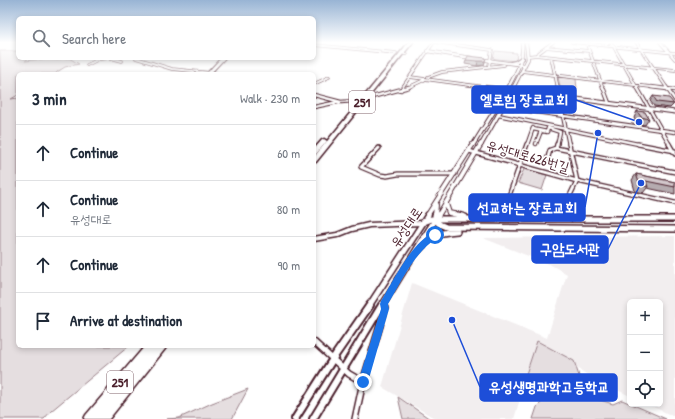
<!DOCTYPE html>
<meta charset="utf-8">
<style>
:root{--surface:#fff;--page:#f2f2f3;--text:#1f2937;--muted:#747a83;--line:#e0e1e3}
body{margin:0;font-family:"Patrick Hand","Poor Story",sans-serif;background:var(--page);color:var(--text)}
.controls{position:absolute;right:12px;bottom:12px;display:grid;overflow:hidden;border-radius:6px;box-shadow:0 2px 6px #0003}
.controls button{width:36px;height:36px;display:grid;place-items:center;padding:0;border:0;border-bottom:1px solid var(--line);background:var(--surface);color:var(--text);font:20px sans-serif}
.stop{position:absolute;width:12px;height:12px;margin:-9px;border:3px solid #1a73e8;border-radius:50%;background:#fff}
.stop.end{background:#1a73e8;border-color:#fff;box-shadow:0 1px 4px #0008}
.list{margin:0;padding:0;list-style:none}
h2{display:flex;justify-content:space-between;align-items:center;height:52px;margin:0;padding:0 16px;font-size:17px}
h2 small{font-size:13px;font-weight:400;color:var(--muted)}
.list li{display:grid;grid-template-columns:26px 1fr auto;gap:12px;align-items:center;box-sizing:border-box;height:56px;padding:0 16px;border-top:1px solid var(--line)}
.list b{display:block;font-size:15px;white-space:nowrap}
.list p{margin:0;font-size:13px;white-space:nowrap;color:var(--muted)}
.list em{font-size:13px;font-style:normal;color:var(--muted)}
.icon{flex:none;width:22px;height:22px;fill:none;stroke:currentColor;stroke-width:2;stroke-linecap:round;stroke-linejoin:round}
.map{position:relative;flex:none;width:675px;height:419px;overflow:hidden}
.search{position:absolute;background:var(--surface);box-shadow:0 2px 6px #0003;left:16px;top:16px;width:300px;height:44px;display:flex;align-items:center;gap:10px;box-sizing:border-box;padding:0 14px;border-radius:6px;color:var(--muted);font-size:15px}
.panel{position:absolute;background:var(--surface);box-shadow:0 2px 6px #0003;left:16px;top:72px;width:300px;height:276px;border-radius:6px}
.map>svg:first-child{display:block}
.built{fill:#f2eeef}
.green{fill:#e5dee0;stroke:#987e86}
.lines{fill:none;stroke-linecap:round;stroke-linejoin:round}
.minor-tunnel{stroke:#dbd2d5;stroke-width:2.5;stroke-dasharray:2.5 1.5;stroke-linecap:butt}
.minor-far4-casing{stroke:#4a1f2b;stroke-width:3.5}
.minor-far3-casing{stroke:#4a1f2b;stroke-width:4.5}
.minor-far2-casing{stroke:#4a1f2b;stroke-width:5.5}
.minor-far1-casing{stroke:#4a1f2b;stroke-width:7}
.minor-casing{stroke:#4a1f2b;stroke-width:8}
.tertiary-far4-casing{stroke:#4a1f2b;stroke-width:4}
.tertiary-far3-casing{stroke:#4a1f2b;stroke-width:5}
.tertiary-far2-casing{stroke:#4a1f2b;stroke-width:6}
.tertiary-far1-casing{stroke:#4a1f2b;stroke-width:8}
.tertiary-casing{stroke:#4a1f2b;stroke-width:10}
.primary-casing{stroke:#4a1f2b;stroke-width:2.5}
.motorway-casing{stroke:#4a1f2b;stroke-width:3}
.minor-far4{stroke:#fff;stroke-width:2}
.minor-far3{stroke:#fff;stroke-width:2.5}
.minor-far2{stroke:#fff;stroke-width:3}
.minor-far1{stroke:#fff;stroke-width:4}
.minor{stroke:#fff;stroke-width:5}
.tertiary-far4{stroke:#fff;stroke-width:2.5}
.tertiary-far3{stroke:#fff;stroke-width:3}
.tertiary-far2{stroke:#fff;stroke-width:4}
.tertiary-far1{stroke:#fff;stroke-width:5}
.tertiary{stroke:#fff;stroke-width:6}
.primary{fill:#fff;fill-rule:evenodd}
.motorway{fill:#fff;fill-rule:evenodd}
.wall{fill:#b5abaf;stroke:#4a1f2b}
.shaded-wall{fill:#938b8e;stroke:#4a1f2b}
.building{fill:#d2c7cb;stroke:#4a1f2b}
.route{fill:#1a73e8}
.labels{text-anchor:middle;stroke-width:3;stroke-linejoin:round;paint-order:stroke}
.shield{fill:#fff;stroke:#80626b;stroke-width:1}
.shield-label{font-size:13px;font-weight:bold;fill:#4a1f2b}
.street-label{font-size:14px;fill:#4a1f2b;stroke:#fff}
.leader{fill:none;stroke:#1d4ed8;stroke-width:1.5}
.callout-dot{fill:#1d4ed8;stroke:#fff;stroke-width:1.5}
.callout{fill:#1d4ed8;stroke:#1d4ed8;stroke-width:1.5}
.callout-label{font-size:15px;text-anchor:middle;font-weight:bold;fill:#fff}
</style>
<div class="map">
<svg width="675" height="419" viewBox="0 0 675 419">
<rect width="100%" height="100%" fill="#fff"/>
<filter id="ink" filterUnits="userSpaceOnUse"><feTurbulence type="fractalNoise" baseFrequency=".025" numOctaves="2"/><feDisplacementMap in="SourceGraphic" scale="8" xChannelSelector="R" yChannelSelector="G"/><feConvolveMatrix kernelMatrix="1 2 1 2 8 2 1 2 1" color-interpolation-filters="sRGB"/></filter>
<g filter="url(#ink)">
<path class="built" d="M 675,236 L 675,417 L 647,404 L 660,404 L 660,302 L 630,302 L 630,396 L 592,378 L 537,341 L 514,419 L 436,419 L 382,387 L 412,283 L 547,338 L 567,274 L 551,265 L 483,238 Z"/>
<path class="green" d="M 0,51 L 18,51 L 18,58 L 29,58 L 25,61 L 42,59 L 58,60 L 63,58 L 69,58 L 79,64 L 65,67 L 57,72 L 56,74 L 18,74 L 18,95 L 11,99 L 18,98 L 18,346 L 129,346 L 51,411 L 44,419 L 0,419 Z
M 495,51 L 517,53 L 516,61 L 496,59 L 493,58 Z
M 558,77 L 576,79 L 577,89 L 560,87 Z
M 542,100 L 559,102 L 562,115 L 553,114 L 553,111 L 543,109 Z
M 524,169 L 547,175 L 542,190 L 518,183 Z
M 537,341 L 574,361 L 581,382 L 590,397 L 613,404 L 622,400 L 666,419 L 533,419 L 537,407 L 541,403 L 521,389 Z
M 248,389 L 232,419 L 167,419 L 179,418 L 212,403 Z
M 398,397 L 430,419 L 403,419 Z"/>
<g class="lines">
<path class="minor-tunnel" d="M 354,101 L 372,97"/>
<g class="minor-far4-casing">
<path id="minor-far4" d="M 435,42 L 492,50 L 489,66
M 572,42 L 675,53
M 586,42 L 603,88
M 611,42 L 637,88
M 636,42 L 667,88
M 660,42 L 675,59
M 314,45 L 396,53
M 546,47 L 589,51
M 404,54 L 406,54
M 536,55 L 553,42
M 528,56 L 536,55 L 675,70
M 551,57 L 558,88
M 111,58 L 122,61
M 136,58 L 172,69 L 221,74
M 100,59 L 110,58
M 87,65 L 101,58
M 522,71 L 659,88
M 410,77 L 492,88
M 428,77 L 442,72 L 504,65
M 314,84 L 329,77
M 402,88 L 434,42
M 407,88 L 424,80"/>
</g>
<g class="minor-far3-casing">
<path id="minor-far3" d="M 485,87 L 507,90
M 557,87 L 569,145
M 603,87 L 609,103
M 637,87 L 670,145
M 651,87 L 675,90
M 666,87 L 675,100
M 401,90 L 403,87
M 314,95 L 341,102 L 354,101
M 372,97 L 409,87
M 314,107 L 338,102
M 502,107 L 675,132
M 498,115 L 643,145
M 533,129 L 547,132 L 548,128 L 560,132 L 557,145
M 536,144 L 541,131
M 527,145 L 533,128"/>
</g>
<g class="minor-far2-casing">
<path id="minor-far2" d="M 557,144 L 556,148 L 675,172
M 638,144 L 675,151
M 669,144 L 675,154
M 379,148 L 361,167 L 380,175 L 387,176 L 398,174 L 455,174
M 469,151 L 577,181 L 675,203
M 547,161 L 550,150 L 556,148
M 502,216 L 527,144
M 560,216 L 577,181 L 569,144"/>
</g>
<g class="minor-far1-casing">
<path id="minor-far1" d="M 501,219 L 502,215
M 559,219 L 561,215
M 314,239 L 337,235 L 352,229 L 369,225 L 422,223
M 384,304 L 384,306"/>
</g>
<g class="minor-casing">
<path id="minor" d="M 314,342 L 349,374 L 363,382
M 355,419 L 363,382 L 385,309 L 384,305"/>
</g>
<g class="tertiary-far4-casing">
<path id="tertiary-far4" d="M 427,51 L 472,58
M 479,59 L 523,65
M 508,88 C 516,73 524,60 522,42
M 513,88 L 528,59 L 526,42"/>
</g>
<g class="tertiary-far3-casing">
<path id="tertiary-far3" d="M 509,90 L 675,112
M 473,145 L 509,87
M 481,145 L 514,87"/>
</g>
<g class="tertiary-far2-casing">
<path id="tertiary-far2" d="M 446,204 L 449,213 L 462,216
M 427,216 L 473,144
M 435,216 L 436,205
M 438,216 L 481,144"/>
</g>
<g class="tertiary-far1-casing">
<path id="tertiary-far1" d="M 435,215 L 435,219 L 439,224 L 446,227 L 675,229
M 458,215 L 465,217
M 423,222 L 431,219 L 675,219
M 415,254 C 431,237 433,233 457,231
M 369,306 L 428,215
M 382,306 L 438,215"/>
</g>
<g class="tertiary-casing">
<path id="tertiary" d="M 295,419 L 336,354 L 370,305
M 313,419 L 382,305"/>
</g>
<g class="primary-casing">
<path id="primary" d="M 521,57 L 524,58 C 519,62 512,65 506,63 L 515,61 Z
M 221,58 L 225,58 L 210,74 L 208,74 L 208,72 Z"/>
</g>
<g class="motorway-casing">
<path id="motorway" d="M 409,42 L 413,42 L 316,162 L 314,163 L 314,157 Z
M 324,139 L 327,141 L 316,154 L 314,155 L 314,149 L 322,140 Z
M 145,346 L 167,346 L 165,349 L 109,419 L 84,419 L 86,415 Z"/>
</g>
<use href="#minor-far4" class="minor-far4"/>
<use href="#minor-far3" class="minor-far3"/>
<use href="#minor-far2" class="minor-far2"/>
<use href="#minor-far1" class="minor-far1"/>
<use href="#minor" class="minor"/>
<use href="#tertiary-far4" class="tertiary-far4"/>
<use href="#tertiary-far3" class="tertiary-far3"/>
<use href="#tertiary-far2" class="tertiary-far2"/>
<use href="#tertiary-far1" class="tertiary-far1"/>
<use href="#tertiary" class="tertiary"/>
<use href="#primary" class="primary"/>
<use href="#motorway" class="motorway"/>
</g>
<path class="wall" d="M 486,58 L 484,65 L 477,66 L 465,64 L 466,60 Z
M 653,96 L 674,104 L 670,108 L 654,106 L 650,101 Z
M 637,111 L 649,119 L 645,125 L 637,124 L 634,118 Z
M 636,174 L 675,182 L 675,194 L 647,188 L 643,193 L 635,191 L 632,180 Z"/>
<path class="shaded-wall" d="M 478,61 L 485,61 L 484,65 L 477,66 Z"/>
<path class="building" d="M 468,56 L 486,58 L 485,61 L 478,61 L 466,60 Z
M 653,96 L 669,98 L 674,104 L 657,102 Z
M 637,111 L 645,112 L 649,119 L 641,117 Z
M 636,174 L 675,182 L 675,187 L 646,181 L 648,187 L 640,185 Z"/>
</g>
<linearGradient id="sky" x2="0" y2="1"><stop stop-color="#98b4d4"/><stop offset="0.42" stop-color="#fff"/><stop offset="1" stop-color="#fff" stop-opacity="0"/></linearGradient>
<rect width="675" height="101" fill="url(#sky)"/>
<path class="route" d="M 435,232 L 438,233 L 438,237 C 414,253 402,280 388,304 L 389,309 L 368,382 L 367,386 L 363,387 L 360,386 L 358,382 L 381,309 L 380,304 L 381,301 C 393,281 412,241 435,232 Z"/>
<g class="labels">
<g class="shield">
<rect x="349" y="91" width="26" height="22" rx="3"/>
<rect x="107" y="371" width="26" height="22" rx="3"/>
</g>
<g class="shield-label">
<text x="362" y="107">251</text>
<text x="120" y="387">251</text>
</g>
<g class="street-label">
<text transform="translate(528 156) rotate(16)" y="5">유성대로626번길</text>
<text transform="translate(406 227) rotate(-56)" y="5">유성대로</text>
</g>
</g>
<path class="leader" d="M639 122L576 100M598 133L585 207M641 183L608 249M452 320L480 387"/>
<g class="callout-dot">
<circle cx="639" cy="122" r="4"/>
<circle cx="598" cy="133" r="4"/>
<circle cx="641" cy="183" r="4"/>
<circle cx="452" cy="320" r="4"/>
</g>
<g class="callout">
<rect x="472" y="86" width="104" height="27" rx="4"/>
<rect x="469" y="194" width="116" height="27" rx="4"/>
<rect x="532" y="236" width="76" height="27" rx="4"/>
<rect x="480" y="374" width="137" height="27" rx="4"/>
</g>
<g class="callout-label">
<text x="524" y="105">엘로힘 장로교회</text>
<text x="527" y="213">선교하는 장로교회</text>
<text x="570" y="254">구암도서관</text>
<text x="549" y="392">유성생명과학고등학교</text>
</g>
</svg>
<div class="controls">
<button>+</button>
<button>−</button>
<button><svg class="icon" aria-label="locate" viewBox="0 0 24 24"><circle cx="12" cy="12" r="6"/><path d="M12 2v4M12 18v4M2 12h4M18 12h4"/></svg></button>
</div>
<div class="stop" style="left:435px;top:235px"></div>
<div class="stop end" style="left:363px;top:382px"></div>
<div class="search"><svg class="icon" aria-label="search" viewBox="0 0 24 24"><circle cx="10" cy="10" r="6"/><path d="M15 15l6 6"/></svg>Search here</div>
<section class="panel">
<h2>3 min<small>Walk · 230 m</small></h2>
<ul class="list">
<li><svg class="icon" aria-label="ahead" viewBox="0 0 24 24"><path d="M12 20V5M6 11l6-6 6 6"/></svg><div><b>Continue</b></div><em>60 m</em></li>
<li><svg class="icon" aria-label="ahead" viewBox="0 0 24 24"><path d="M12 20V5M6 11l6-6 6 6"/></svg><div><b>Continue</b><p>유성대로</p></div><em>80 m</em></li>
<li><svg class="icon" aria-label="ahead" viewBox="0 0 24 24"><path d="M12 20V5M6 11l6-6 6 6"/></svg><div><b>Continue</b></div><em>90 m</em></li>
<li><svg class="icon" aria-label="arrive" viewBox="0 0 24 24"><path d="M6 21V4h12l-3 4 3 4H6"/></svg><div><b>Arrive at destination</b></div></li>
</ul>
</section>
</div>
